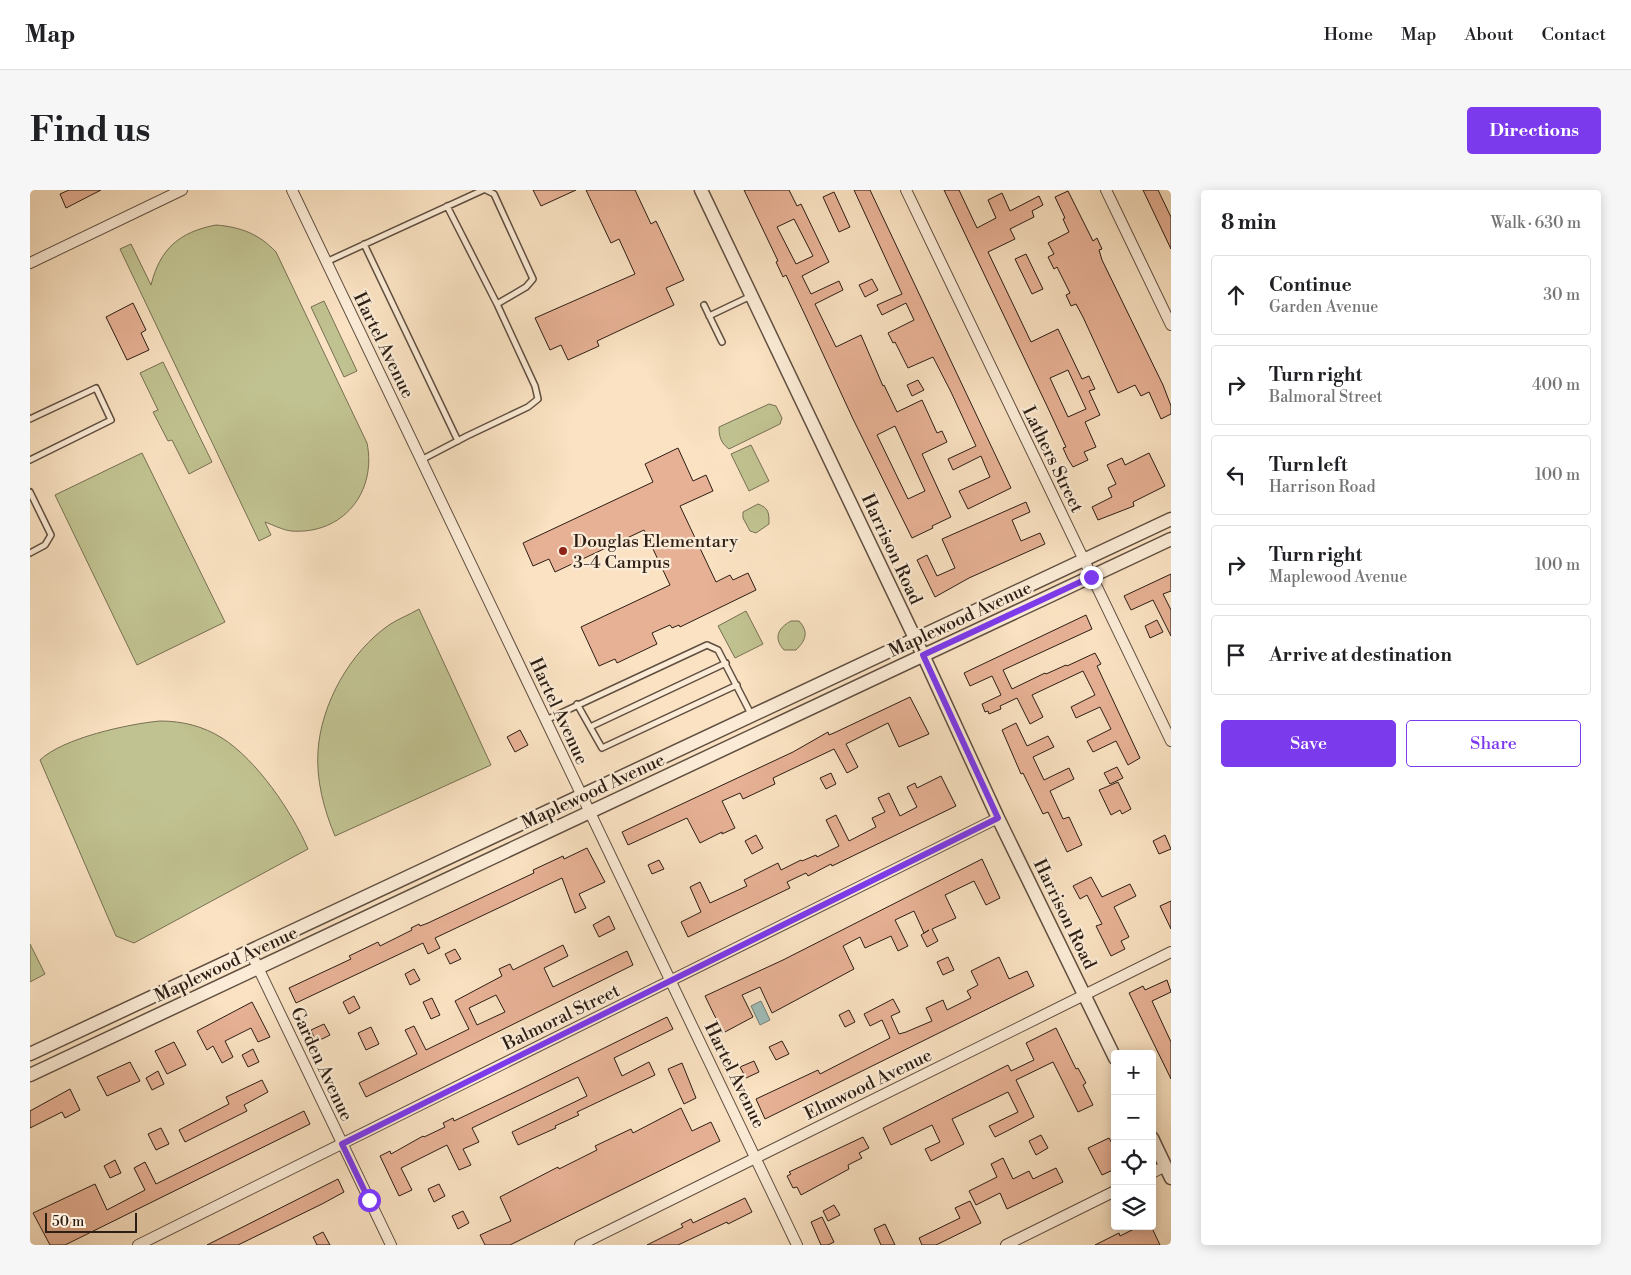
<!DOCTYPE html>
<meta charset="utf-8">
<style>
:root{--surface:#fff;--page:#f6f6f6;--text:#202124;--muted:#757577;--line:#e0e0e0;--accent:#7c3aed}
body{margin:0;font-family:"Libre Bodoni",serif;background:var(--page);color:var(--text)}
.controls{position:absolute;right:15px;bottom:15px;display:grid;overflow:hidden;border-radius:5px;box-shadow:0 2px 12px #0003}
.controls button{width:45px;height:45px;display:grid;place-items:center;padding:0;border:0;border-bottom:1px solid var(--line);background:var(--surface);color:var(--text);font:25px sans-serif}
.scale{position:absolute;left:15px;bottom:12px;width:92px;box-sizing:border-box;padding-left:5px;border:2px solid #2c1e14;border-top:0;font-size:14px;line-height:18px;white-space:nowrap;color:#2c1e14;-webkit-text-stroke:4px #fcecd7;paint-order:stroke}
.stop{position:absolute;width:15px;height:15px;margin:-11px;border:4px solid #7c3aed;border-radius:50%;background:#fff}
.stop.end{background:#7c3aed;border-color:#fff;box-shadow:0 1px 5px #0008}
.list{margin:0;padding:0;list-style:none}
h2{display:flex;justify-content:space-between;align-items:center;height:65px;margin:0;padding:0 20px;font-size:21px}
h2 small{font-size:16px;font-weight:400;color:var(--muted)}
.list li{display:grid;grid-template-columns:32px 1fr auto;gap:15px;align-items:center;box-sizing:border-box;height:80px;margin:0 10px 10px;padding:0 10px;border:1px solid var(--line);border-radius:5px}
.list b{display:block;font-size:19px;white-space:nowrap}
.list p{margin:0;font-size:16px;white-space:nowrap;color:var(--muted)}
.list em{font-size:16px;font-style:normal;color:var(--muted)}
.actions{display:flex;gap:10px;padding:15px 20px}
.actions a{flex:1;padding:11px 0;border:1px solid var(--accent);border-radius:5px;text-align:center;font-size:18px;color:var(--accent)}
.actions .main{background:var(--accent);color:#fff}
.icon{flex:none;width:28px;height:28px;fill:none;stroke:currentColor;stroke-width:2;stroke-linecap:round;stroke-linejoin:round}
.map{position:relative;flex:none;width:1141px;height:1055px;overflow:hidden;border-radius:5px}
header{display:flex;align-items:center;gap:30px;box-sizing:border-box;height:70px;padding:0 25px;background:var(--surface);border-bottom:1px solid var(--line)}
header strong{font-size:24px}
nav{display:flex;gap:28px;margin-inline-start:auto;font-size:18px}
.intro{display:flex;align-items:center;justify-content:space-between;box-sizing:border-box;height:120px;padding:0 30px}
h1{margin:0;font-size:35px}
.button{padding:12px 22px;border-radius:5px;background:var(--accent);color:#fff;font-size:18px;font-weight:700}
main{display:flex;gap:30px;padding:0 30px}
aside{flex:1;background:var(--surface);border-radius:5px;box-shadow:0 2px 12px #0003}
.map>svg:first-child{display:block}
.green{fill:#c1c291;stroke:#767052}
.water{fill:#9fbdb7;stroke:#717d76}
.building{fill:#e7b195;stroke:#2c1e14;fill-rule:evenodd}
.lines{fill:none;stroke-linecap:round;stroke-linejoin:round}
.service-casing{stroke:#604f40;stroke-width:8}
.minor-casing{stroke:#604f40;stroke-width:12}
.tertiary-casing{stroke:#604f40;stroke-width:15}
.service{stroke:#fcecd7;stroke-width:5}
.minor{stroke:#fcecd7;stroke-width:10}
.tertiary{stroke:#fcecd7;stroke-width:12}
.route{stroke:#7c3aed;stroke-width:6}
.poi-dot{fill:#8f2418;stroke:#fcecd7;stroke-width:2}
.labels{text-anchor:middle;stroke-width:4.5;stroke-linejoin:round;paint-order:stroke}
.street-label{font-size:18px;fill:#2c1e14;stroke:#fcecd7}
.poi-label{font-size:18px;fill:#2c1e14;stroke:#fcecd7;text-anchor:start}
</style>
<header>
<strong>Map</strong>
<nav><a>Home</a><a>Map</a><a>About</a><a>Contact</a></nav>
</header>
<div class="intro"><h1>Find us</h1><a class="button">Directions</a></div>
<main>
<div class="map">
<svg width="1141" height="1055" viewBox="0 0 1141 1055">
<rect width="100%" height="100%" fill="#fae2c2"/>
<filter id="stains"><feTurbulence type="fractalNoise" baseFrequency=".004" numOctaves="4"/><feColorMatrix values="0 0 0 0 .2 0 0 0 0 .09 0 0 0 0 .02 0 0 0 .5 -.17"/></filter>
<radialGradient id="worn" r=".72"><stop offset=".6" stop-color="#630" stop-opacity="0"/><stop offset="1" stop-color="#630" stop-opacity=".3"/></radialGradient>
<path class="green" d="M 186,35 C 211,37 229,44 246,62 L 337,253 C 347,302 313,345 261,341 C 253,340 243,335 235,332 L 241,345 L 229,351 L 90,59 L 101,54 L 121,95 C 130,59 149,42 186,35 Z
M 294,111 L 327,181 L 314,187 L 281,117 Z
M 133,172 L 182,272 L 159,284 L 142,250 L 138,251 L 123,222 L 128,220 L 110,183 Z
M 739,214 L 746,216 L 752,228 L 750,234 L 699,259 C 691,253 689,247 689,237 Z
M 721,255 L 739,291 L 719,301 L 701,264 Z
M 112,263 L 195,432 L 107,475 L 25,305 Z
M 728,314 C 739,318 739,323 739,334 L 726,343 L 720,341 L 713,328 L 713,322 Z
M 389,419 L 461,575 L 305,646 C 294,620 286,590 288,561 C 291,514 320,462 359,435 C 368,429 379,425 389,419 Z
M 716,421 L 733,454 L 705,468 L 688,436 Z
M 761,431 L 769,431 C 779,442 776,450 766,460 L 754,460 C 743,448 748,438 761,431 Z
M 130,531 C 152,531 173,536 192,548 C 227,570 262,622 278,659 L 104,753 L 86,746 L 10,570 C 33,548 98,534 130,531 Z
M 0,754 L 15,784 L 0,792 Z"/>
<path class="water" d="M 731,811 L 740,830 L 730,835 L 721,816 Z"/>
<path class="building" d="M 39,0 L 71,0 L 36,18 L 30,4 Z
M 503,0 L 546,0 L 511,16 Z
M 556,0 L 605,0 L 621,34 L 626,31 L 654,90 L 636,98 L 644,115 L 567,151 L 569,156 L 538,170 L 531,155 L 520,160 L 505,128 L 605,84 L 589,49 L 581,53 Z
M 714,0 L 759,0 L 767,16 L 771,14 L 799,72 L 772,86 L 781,104 L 809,91 L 813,100 L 785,114 L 806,157 L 831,145 L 853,196 L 854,195 L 867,222 L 892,210 L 907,243 L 912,241 L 917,252 L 892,264 L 921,327 L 902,336 L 903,338 L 882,348 L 823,229 L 775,125 L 756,85 L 753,87 L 746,72 L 748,71 ZM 764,29 L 783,66 L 766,74 L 747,37 ZM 865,236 L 895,301 L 878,309 L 847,245 Z
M 824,0 L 840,0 L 981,298 L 938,319 L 929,301 L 960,287 L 956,278 L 951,266 L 923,280 L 918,269 L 946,256 L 921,202 L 903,167 L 878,178 L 865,152 L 863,153 L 858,143 L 884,130 L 876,113 L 852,125 L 847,115 L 872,104 Z
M 914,0 L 929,0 L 947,38 L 966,28 L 958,10 L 972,3 L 980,21 L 1009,6 L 1013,15 L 1002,21 L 1004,27 L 980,39 L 985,49 L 958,62 L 1001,152 L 1028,139 L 1052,189 L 1059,186 L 1065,199 L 1059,201 L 1070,225 L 1055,232 L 1066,257 L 1054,262 L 1058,270 L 1043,277 L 1038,269 L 1033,258 L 1036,257 L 1017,216 ZM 1038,180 L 1056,219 L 1038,227 L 1020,188 Z
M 1113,0 L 1128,0 L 1141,27 L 1141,59 Z
M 1038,1 L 1063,51 L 1067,48 L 1072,59 L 1069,60 L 1072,70 L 1133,195 L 1141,216 L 1141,224 L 1131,229 L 1119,202 L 1111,206 L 1105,195 L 1088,203 L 1053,127 L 1046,114 L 1041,116 L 1036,105 L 1040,103 L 1027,77 L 1024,79 L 1018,67 L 1024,64 L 1018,53 L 1039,42 L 1033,29 L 1035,28 L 1025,7 Z
M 804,2 L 820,37 L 809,42 L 793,7 Z
M 996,64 L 1013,99 L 1002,104 L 985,69 Z
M 842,89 L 848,100 L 835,107 L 829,95 Z
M 103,113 L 116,140 L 111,143 L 119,160 L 97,170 L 76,127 Z
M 888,190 L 894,200 L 882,206 L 877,195 Z
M 648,258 L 663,291 L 676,285 L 683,301 L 650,316 L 686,392 L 700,385 L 703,390 L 718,383 L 726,400 L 650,437 L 649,435 L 642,438 L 640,435 L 622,443 L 627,454 L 587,473 L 585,469 L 569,476 L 551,437 L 640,395 L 614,340 L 525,382 L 519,369 L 503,376 L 493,353 L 623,292 L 615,274 Z
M 1119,263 L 1135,296 L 1103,312 L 1104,316 L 1068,330 L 1062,317 L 1082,307 L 1078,298 L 1086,294 L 1077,275 L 1092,268 L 1095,275 Z
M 996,312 L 1000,322 L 982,330 L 991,351 L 1010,343 L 1015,354 L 939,388 L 905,407 L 887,370 L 897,365 L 907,386 L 925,378 L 912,349 Z
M 1141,384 L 1141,401 L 1133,404 L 1141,420 L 1141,446 L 1123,410 L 1101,420 L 1094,406 Z
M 1056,425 L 1062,439 L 973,480 L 982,499 L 1015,483 L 1016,484 L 1036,475 L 1037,476 L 1065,463 L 1071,474 L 1067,476 L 1110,568 L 1098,575 L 1086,551 L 1063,562 L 1057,551 L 1081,539 L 1070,517 L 1046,528 L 1041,517 L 1065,505 L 1053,481 L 1002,505 L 1013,527 L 1000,534 L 987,508 L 970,516 L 971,519 L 959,524 L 958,521 L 955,522 L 952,514 L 971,505 L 962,486 L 940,496 L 934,483 Z
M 1127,430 L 1133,442 L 1120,448 L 1115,436 Z
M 880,507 L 899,544 L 869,557 L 858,533 L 816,554 L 828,577 L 817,583 L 804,559 L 743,588 L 745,594 L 713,609 L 710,603 L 692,611 L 705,638 L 692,644 L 692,642 L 670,653 L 657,628 L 598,655 L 592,642 L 763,562 L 798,542 L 799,545 L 806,542 Z
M 986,533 L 997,556 L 1018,546 L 1024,557 L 1003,567 L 1014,590 L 1039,578 L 1044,589 L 1020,601 L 1033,629 L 1039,627 L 1052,655 L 1037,662 L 1018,622 L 1013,624 L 993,583 L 991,584 L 972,540 Z
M 490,540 L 498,555 L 485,562 L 477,547 Z
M 1087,577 L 1093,588 L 1080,594 L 1074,583 Z
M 801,583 L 806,594 L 796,599 L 790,588 Z
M 911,586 L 926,616 L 802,676 L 801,674 L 778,686 L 776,683 L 757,692 L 760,698 L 658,747 L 651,732 L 671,722 L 660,697 L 670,692 L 680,713 L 717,696 L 714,690 L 748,673 L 751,680 L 771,670 L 772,671 L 786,665 L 787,667 L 809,656 L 796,630 L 806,625 L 819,651 L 846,637 L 842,628 L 855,622 L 848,608 L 859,603 L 870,626 L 887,617 L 877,597 L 885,593 L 887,598 Z
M 1088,592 L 1101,619 L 1092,624 L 1090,620 L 1081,625 L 1069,600 Z
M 726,645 L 733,658 L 722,664 L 715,651 Z
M 1135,645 L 1141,659 L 1129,664 L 1123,651 Z
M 557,658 L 575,692 L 549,704 L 556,718 L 545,723 L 532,688 L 405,748 L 410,758 L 398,764 L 393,753 L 266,813 L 259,798 L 321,769 L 319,766 L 348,752 L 350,756 L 382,740 L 381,738 L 389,734 L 390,736 L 398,733 L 504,683 L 503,680 L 533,666 L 534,669 Z
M 952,669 L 970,708 L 956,715 L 944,691 L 915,705 L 926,728 L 902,739 L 908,751 L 897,757 L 891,745 L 899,740 L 894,743 L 884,721 L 865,730 L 878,756 L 868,761 L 861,746 L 835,758 L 830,747 L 813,756 L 824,779 L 742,823 L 730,797 L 712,805 L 723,827 L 693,843 L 675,806 L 753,770 Z
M 629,670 L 634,679 L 622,684 L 618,675 Z
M 1061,687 L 1072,707 L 1100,694 L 1106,706 L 1084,717 L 1099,747 L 1091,751 L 1095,759 L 1081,766 L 1066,736 L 1072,734 L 1057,705 L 1050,709 L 1043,696 Z
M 1141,711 L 1141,739 L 1130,716 Z
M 579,726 L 585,739 L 569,747 L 563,735 Z
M 533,755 L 538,766 L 514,778 L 523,797 L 597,761 L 603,775 L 336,907 L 329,893 L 387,864 L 375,840 L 384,836 L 396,860 L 439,839 L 425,811 L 472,786 L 469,779 L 480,774 L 483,780 ZM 466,805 L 475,822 L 447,835 L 439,818 Z
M 425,759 L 431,769 L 420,774 L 415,764 Z
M 918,767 L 924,780 L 913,785 L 907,772 Z
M 969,767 L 979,789 L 997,781 L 1004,796 L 735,929 L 726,909 L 788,880 L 790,884 L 860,848 L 852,830 L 840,836 L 834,824 L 863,809 L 870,822 L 861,826 L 869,844 L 876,842 L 902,831 L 896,818 L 913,810 L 917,820 L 941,808 L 937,801 L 948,795 L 941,781 Z
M 384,779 L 390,790 L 380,795 L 375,784 Z
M 1137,790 L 1141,802 L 1122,811 L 1141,852 L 1141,889 L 1099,803 L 1113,796 L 1115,800 Z
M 324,806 L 330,818 L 319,824 L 313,812 Z
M 402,808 L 410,825 L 401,829 L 393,812 Z
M 222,812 L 240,847 L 228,852 L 221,838 L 195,851 L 203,867 L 192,873 L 183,856 L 177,860 L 167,841 Z
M 819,820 L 825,832 L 815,837 L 809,825 Z
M 637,827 L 643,839 L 584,868 L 592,886 L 619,872 L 625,885 L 547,922 L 549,925 L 525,936 L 526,938 L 488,955 L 482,942 L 557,906 L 548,887 L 442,938 L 449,952 L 433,959 L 441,975 L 429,980 L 417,955 L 371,978 L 382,1000 L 369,1006 L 350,966 L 360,961 L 361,964 L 393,946 L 394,947 L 415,937 L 413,933 L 423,928 L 424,931 L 489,900 Z
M 294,834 L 300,845 L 286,852 L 281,840 Z
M 341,837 L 349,854 L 336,860 L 328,843 Z
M 1026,838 L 1046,879 L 1048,878 L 1056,893 L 1053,895 L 1063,915 L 1048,922 L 1023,872 L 986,890 L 1004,927 L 977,941 L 965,947 L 959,936 L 988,922 L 978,902 L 922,929 L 934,954 L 901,971 L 895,959 L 910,952 L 902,935 L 861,955 L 853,938 L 978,875 L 981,881 L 1004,870 L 996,853 Z
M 752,851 L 759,864 L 746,870 L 739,857 Z
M 144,852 L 156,875 L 137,884 L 125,861 Z
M 223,859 L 229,872 L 218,877 L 212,865 Z
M 724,871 L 729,882 L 716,888 L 710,877 Z
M 100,872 L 110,891 L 77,906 L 67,887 Z
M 652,873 L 666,908 L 654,914 L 638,879 Z
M 128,881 L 134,894 L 122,900 L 116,888 Z
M 232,890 L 238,902 L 214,915 L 217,921 L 155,952 L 149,940 L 199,914 L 196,907 Z
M 40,899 L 50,920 L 35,928 L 32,922 L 0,938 L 0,921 Z
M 651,918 L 662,941 L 681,932 L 690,951 L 480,1055 L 455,1055 L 450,1045 L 481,1031 L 470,1007 L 528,977 L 529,979 L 567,960 L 565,956 L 601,939 L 603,943 Z
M 274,921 L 280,934 L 35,1055 L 20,1055 L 3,1023 L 65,994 L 77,1020 L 115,1000 L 104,978 L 115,972 L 126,994 Z
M 131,938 L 139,954 L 126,960 L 118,944 Z
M 1011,945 L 1018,958 L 1006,965 L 999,951 Z
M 833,947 L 839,958 L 829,963 L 832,968 L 818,975 L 819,979 L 771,1005 L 767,997 L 763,998 L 757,986 L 761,984 L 759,982 Z
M 1079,948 L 1085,959 L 1085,979 L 1072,985 L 1058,958 Z
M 973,968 L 983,989 L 999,981 L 1003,989 L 1026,978 L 1033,992 L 977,1019 L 970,1003 L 946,1015 L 939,1001 L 967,987 L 961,974 Z
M 85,970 L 91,983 L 80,988 L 74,976 Z
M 308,989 L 314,1002 L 292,1014 L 208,1055 L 177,1055 Z
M 409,994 L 415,1006 L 404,1012 L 398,999 Z
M 715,1008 L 722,1022 L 698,1034 L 697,1032 L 648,1055 L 617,1055 L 653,1037 L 651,1034 L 661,1029 L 663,1033 Z
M 940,1011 L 951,1033 L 906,1055 L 892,1055 L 889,1048 L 930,1028 L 925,1018 Z
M 804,1015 L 810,1025 L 798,1031 L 793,1021 Z
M 433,1021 L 439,1033 L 428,1039 L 422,1026 Z
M 792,1027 L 804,1052 L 798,1055 L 791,1055 L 781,1032 Z
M 855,1034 L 865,1055 L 851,1055 L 844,1039 Z
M 1110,1036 L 1121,1036 L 1130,1055 L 1065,1055 L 1089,1043 L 1090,1046 Z
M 293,1042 L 300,1055 L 287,1055 L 283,1047 Z"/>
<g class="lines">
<g class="service-casing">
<path id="service" d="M 417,16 L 467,114
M 334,54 L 428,251
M 296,72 L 453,0
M 674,115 L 692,152
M 679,126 L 721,106
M 0,229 L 66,198 L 81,230 L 0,270
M 391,270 L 437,246 L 498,217 L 508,209 L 505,196 L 467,114 L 496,97 L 503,89 L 464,4 L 456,0
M 0,302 L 21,345 L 15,355 L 0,363
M 547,514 L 572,558 L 707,495
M 516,530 L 677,455 L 688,460 L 721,524
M 560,537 L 696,473"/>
</g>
<g class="minor-casing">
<path id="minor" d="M 262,0 L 767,1055
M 876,0 L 1141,551
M 1076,0 L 1141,135
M 0,73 L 152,0
M 220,761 L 361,1055
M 1122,983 L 1135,976
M 108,1055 L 968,628
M 550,1055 L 1141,762
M 976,1055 L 1085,1001"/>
</g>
<g class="tertiary-casing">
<path id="tertiary" d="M 671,0 L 893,465 L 968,628 L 1085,868
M 0,864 L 1141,329
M 0,885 L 1141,349
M 1122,948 L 1141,988"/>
</g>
<use href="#service" class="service"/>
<use href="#minor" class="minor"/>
<use href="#tertiary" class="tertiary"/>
</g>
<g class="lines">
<path class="route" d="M 339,1010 L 312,954 L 968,628 L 893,465 L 1061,387"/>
</g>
<circle class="poi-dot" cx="533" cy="361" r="5"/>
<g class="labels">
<g class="street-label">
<text transform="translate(354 155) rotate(64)" y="6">Hartel Avenue</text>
<text transform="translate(1023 269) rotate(64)" y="6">Lathers Street</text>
<text transform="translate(862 359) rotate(65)" y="6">Harrison Road</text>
<text transform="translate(930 429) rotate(-25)" y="6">Maplewood Avenue</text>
<text transform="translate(529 521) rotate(65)" y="6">Hartel Avenue</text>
<text transform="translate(563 601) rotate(-25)" y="6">Maplewood Avenue</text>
<text transform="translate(1035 724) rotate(64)" y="6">Harrison Road</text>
<text transform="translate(196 774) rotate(-25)" y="6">Maplewood Avenue</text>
<text transform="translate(531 827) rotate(-26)" y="6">Balmoral Street</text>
<text transform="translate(292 874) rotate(65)" y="6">Garden Avenue</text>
<text transform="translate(705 885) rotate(64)" y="6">Hartel Avenue</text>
<text transform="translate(838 894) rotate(-26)" y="6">Elmwood Avenue</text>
</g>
<g class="poi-label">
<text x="543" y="357">Douglas Elementary<tspan x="543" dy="21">3-4 Campus</tspan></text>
</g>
</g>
<rect width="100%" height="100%" filter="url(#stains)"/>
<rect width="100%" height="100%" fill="url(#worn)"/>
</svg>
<div class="controls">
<button>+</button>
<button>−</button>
<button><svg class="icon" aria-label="locate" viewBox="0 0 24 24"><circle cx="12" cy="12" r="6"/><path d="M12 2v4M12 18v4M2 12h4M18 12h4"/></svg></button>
<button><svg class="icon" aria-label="layers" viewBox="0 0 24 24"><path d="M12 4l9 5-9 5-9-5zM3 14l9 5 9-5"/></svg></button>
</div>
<div class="scale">50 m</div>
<div class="stop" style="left:339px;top:1010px"></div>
<div class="stop end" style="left:1061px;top:387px"></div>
</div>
<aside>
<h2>8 min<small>Walk · 630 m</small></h2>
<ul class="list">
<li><svg class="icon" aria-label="ahead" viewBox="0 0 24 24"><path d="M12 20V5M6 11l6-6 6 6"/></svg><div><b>Continue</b><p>Garden Avenue</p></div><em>30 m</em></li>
<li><svg class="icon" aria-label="right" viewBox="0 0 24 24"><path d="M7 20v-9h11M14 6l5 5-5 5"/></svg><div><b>Turn right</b><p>Balmoral Street</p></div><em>400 m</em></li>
<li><svg class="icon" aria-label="left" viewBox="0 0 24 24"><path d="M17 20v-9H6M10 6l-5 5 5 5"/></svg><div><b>Turn left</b><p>Harrison Road</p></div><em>100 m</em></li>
<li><svg class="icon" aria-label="right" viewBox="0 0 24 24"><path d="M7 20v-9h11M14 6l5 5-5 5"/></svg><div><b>Turn right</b><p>Maplewood Avenue</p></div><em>100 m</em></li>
<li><svg class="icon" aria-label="arrive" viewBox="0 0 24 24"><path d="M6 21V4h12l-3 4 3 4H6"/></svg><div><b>Arrive at destination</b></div></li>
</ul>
<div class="actions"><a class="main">Save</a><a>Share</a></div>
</aside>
</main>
